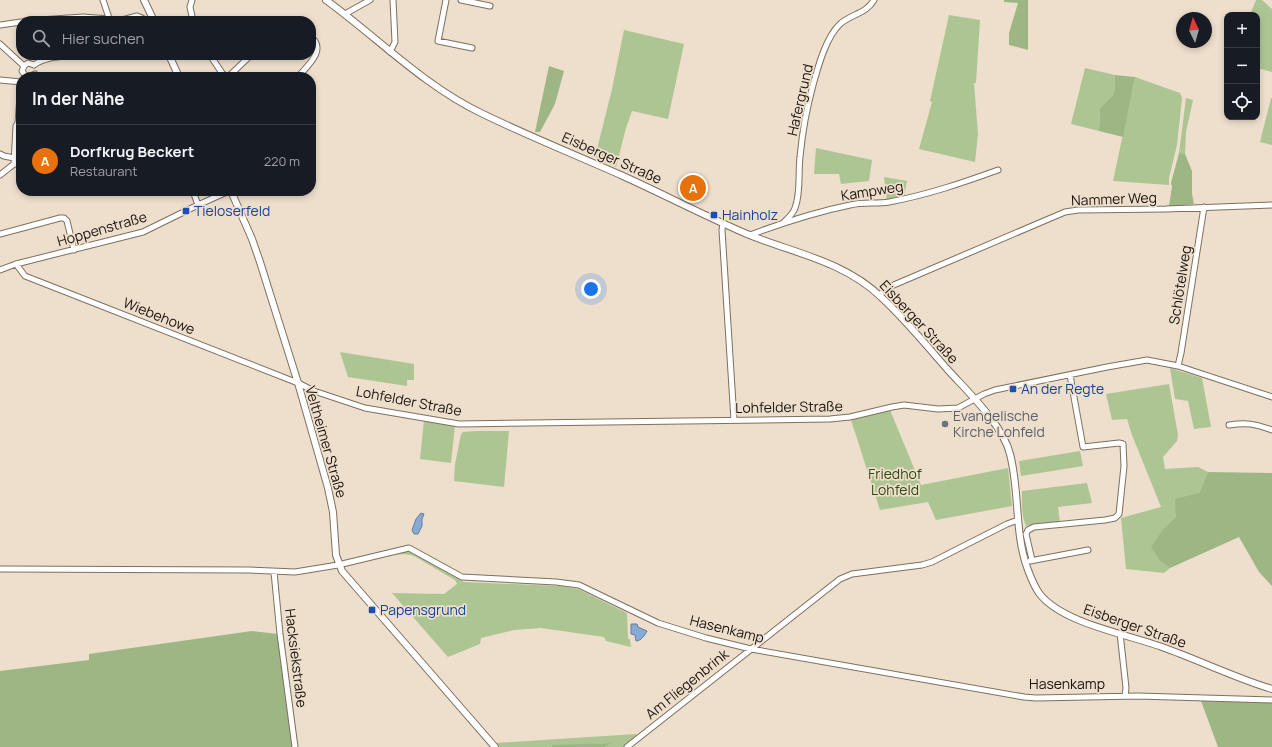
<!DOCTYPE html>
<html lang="de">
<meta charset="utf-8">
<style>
:root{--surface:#171b24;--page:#242831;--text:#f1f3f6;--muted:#9ea1a6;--line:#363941;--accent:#0b8043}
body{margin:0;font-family:Manrope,sans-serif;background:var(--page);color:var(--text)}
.controls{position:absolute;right:12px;top:12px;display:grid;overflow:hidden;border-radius:8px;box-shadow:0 2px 6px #0003}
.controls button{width:36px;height:36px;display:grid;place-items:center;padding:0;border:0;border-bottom:1px solid var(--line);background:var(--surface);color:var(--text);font:20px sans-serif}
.compass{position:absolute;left:1176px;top:12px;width:36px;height:36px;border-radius:50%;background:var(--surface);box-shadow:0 2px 6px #0003;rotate:355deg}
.you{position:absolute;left:591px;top:289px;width:14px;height:14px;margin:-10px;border:3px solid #fff;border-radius:50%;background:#1a73e8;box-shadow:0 0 0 6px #1a73e833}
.badge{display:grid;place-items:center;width:26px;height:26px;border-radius:50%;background:var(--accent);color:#fff;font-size:13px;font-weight:700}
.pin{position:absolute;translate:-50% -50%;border:2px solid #fff;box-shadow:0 1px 4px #0006}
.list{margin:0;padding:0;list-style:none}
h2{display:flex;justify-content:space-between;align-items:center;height:52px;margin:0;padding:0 16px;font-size:17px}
h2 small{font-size:13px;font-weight:400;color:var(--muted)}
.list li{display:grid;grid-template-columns:26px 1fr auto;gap:12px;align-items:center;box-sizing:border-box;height:72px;padding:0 16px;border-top:1px solid var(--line)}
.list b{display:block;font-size:15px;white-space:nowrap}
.list p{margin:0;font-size:13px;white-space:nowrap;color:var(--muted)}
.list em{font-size:13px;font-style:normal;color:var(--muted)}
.icon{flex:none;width:22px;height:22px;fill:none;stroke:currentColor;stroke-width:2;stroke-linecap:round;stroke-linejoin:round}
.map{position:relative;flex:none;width:1272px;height:747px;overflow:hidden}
.search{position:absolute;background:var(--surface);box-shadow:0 2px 6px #0003;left:16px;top:16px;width:300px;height:44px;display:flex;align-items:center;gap:10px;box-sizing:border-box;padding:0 14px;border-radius:16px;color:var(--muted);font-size:15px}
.panel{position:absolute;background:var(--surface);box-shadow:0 2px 6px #0003;left:16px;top:72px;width:300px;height:124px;border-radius:16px}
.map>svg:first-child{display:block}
.green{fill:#adc593}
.forest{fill:#9eb684}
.water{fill:#87aad6;stroke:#667d9a}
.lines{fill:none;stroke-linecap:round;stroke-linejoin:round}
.minor-casing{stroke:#7d705f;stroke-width:7}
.major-casing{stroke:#7d705f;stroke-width:8}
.minor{stroke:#fff;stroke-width:5}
.major{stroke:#fff;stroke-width:6}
.transit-dot{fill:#1a4fb4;stroke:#eedecc;stroke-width:1.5}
.worship-dot{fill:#6b7280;stroke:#eedecc;stroke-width:1.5}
.labels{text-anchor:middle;stroke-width:3.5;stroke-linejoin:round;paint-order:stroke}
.street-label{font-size:14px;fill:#19130d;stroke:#eedecc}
.transit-label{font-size:14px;fill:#164399;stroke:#eedecc;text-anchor:start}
.worship-label{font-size:14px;fill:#5b616d;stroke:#eedecc;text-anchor:start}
.park-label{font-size:14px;fill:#304710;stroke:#eedecc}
</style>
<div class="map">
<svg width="1272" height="747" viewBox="0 0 1272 747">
<rect width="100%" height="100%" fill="#eedecc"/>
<path class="green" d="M 1256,0 L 1262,0 L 1272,9 L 1272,72 L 1257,68 L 1257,15 L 1250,15 Z
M 949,15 L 980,20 L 976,83 L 974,83 L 978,134 L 975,162 L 919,149 L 932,102 L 930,101 Z
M 624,30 L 684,44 L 668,119 L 632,111 L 626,128 L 616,167 L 595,157 L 612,89 Z
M 1085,68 L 1115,75 L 1114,94 L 1100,108 L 1099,131 L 1071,124 Z
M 1135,77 L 1180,93 L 1182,98 L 1177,145 L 1169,178 L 1169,185 L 1113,181 Z
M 1186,98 L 1193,100 L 1186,132 L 1185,154 L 1179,153 Z
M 1271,98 L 1272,98 L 1272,145 L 1260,142 Z
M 816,148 L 872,160 L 869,181 L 841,184 L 839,174 L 814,174 Z
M 884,177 L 907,181 L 904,197 L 887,201 Z
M 340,352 L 414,364 L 414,380 L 407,380 L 407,386 L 348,377 Z
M 1170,368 L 1202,378 L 1211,427 L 1194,429 L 1188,401 L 1175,399 Z
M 1169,384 L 1178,435 L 1177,441 L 1163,457 L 1165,469 L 1198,467 L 1208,472 L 1199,493 L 1164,528 L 1161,562 L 1170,568 L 1164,573 L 1126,569 L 1121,518 L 1161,507 L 1132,435 L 1127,419 L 1112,420 L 1106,394 Z
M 890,410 L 921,485 L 1008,468 L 1012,506 L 936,520 L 928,502 L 880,510 L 851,420 Z
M 424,420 L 455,425 L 451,463 L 420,459 Z
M 476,431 L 509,431 L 504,487 L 454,481 L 455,464 L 461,434 L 463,432 Z
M 1080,451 L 1083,466 L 1021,476 L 1019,461 Z
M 1087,483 L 1092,503 L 1058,507 L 1060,523 L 1034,524 L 1026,526 C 1021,515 1022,503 1022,491 Z
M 408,550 L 463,579 L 463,582 L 560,586 L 578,589 L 627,613 L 628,638 L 630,640 L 631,647 L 606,641 L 604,637 L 541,628 L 514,630 L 481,638 L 480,644 L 448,657 L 392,593 L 444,594 L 457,584 L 455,580 L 414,556 C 396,550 366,562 348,566 L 346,564 Z
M 636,734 L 637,736 L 623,747 L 605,747 L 610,743 L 551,746 L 552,747 L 500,747 L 496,743 Z"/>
<path class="forest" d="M 1004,0 L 1028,0 L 1028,50 L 1009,45 L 1009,33 L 1018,3 L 1004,2 Z
M 549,66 L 564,71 L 555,104 L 540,132 L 535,132 Z
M 1115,75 L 1135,77 L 1123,137 L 1099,131 L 1100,108 L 1114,94 Z
M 1179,153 L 1185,154 L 1192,171 L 1192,194 L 1194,204 L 1183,205 L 1181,206 L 1169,206 L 1172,187 L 1171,183 Z
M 1208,472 L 1272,473 L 1272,586 L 1259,572 L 1239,537 L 1170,568 L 1161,562 L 1151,547 L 1164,528 L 1176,516 L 1175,499 L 1199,493 Z
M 252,631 L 278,634 L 293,747 L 0,747 L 0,671 L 89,660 L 89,654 Z
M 1201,701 L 1272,703 L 1272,747 L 1218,747 Z
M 611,743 L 605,747 L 552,747 L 551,745 Z"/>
<path class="water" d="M 421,513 L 424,514 L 422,519 L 422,526 L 418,534 L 414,534 L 412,530 L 416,519 Z
M 631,624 L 637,624 L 638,627 L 647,631 C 645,635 641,641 636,641 L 635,635 L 631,634 Z"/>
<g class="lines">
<g class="minor-casing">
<path id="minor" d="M 103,0 L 109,18
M 192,0 L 190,7 L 193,21
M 446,0 L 438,41 L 472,48
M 461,0 L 490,6
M 345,14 L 370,0
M 25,21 L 83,17 L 122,20 L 137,16 L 142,18 L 143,21
M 0,25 L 21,22
M 0,44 L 24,66
M 390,52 L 395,42 L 393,0
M 210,55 L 222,73 L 226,77
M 34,65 C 46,56 63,57 77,55
M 25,75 L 22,71 L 24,66 L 28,63 L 34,65
M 25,75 L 29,77 L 35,74
M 228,77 L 251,55
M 298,77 C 307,66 327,50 311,37
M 0,80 L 21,82
M 0,154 L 4,156 L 14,158
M 14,164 L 21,164
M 0,175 L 14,164 L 16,126 L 18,123 L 21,83
M 193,191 L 198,205
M 784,222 C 788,218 793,214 795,208 C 801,193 798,173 800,157 C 802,135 807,107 813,85 C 818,67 826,37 840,24 C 851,14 866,14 874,0
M 723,223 L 722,230 L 734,420
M 0,234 L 60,218 L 64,218 L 67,221 L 74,250
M 750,235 C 782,223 816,212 850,205 C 863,202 876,204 889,202 C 927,195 962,183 998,170
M 16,264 L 25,276 L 298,383 L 314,391 L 365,408 L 459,424 L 830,419 L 850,417 L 892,407 L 904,405 L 938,409 L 958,408 L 984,394 L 995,390 L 1107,367 L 1147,360 L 1178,366 L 1272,397
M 0,270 L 16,264 L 143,232 L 198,205 L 229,191
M 879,295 L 889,287 L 1065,212 L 1078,210 L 1166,209 L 1272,205
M 1178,366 L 1181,353 L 1204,207
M 1229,425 C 1248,422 1254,424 1272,430
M 1032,560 L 1026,534 L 1028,530 L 1034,527 L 1105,520 L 1115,518 L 1119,514 L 1124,466 L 1123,444 L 1119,443 L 1083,447 L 1070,375
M 1030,561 L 1088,550
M 0,569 L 248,570 L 295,572 L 338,565 L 409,548 L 462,577 L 556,582 L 579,585 L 658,623 L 706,638 L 751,649 L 1024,697 L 1036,698 L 1138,696 L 1272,700
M 274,572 L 280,634 L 295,747
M 1120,633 L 1126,688 L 1125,696
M 627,747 L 840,579 L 852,574 L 922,565 L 932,562 L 1007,524 L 1018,520"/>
</g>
<g class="major-casing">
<path id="major" d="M 144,0 L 154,21
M 326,0 C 378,38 423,85 481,113 C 528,136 576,155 623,176 C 665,195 705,216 747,234 C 793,253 844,261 881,297 C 905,319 926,345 948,370 C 968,392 1003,425 1010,454 C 1020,492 1014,533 1028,570 C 1031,578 1034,586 1039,593 C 1061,623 1127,634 1162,647 C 1199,660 1235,678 1272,689
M 169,55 L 179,77
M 231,191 L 252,239 L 260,262 L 298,383 L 328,488 L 333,512 L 336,555 L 342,571 L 495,747"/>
</g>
<use href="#minor" class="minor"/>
<use href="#major" class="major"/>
</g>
<g class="transit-dot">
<rect x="182" y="207" width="8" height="8" rx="2"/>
<rect x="710" y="211" width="8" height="8" rx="2"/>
<rect x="1009" y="385" width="8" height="8" rx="2"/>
<rect x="368" y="606" width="8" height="8" rx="2"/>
</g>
<circle class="worship-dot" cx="945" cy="424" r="4"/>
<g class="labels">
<g class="street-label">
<text transform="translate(800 100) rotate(-77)" y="5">Hafergrund</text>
<text transform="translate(612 158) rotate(24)" y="5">Eisberger Straße</text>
<text transform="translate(872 191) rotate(-9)" y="5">Kampweg</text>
<text transform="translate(1114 199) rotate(-2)" y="5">Nammer Weg</text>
<text transform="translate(102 229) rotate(-16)" y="5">Hoppenstraße</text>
<text transform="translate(1180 285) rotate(-81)" y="5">Schlötelweg</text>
<text transform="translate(159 316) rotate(22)" y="5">Wiebehowe</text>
<text transform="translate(919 322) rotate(47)" y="5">Eisberger Straße</text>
<text transform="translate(409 401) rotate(11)" y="5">Lohfelder Straße</text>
<text transform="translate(789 407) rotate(-1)" y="5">Lohfelder Straße</text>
<text transform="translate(326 442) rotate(74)" y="5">Veltheimer Straße</text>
<text transform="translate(1135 626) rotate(19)" y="5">Eisberger Straße</text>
<text transform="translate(727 629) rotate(14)" y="5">Hasenkamp</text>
<text transform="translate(296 658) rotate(83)" y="5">Hacksiekstraße</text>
<text transform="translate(687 684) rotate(-39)" y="5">Am Fliegenbrink</text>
<text x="1067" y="689">Hasenkamp</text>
</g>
<g class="transit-label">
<text x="194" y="216">Tieloserfeld</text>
<text x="722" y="220">Hainholz</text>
<text x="1021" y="394">An der Regte</text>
<text x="380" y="615">Papensgrund</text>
</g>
<g class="worship-label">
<text x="953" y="421">Evangelische<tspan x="953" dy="16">Kirche Lohfeld</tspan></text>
</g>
<g class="park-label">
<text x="895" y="479">Friedhof<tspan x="895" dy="16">Lohfeld</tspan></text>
</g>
</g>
</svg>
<div class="controls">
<button>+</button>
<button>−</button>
<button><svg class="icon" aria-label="locate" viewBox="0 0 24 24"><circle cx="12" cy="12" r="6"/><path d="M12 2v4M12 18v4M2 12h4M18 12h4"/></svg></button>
</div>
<svg class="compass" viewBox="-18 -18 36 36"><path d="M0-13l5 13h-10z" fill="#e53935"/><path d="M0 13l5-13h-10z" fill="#9ea1a6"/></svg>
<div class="you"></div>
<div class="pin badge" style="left:693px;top:188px;background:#e8710a">A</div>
<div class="search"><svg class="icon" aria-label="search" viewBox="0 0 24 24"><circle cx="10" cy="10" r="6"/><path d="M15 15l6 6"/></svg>Hier suchen</div>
<section class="panel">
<h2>In der Nähe<small></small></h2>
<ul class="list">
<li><span class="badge" style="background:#e8710a">A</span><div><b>Dorfkrug Beckert</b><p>Restaurant</p></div><em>220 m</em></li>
</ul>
</section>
</div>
